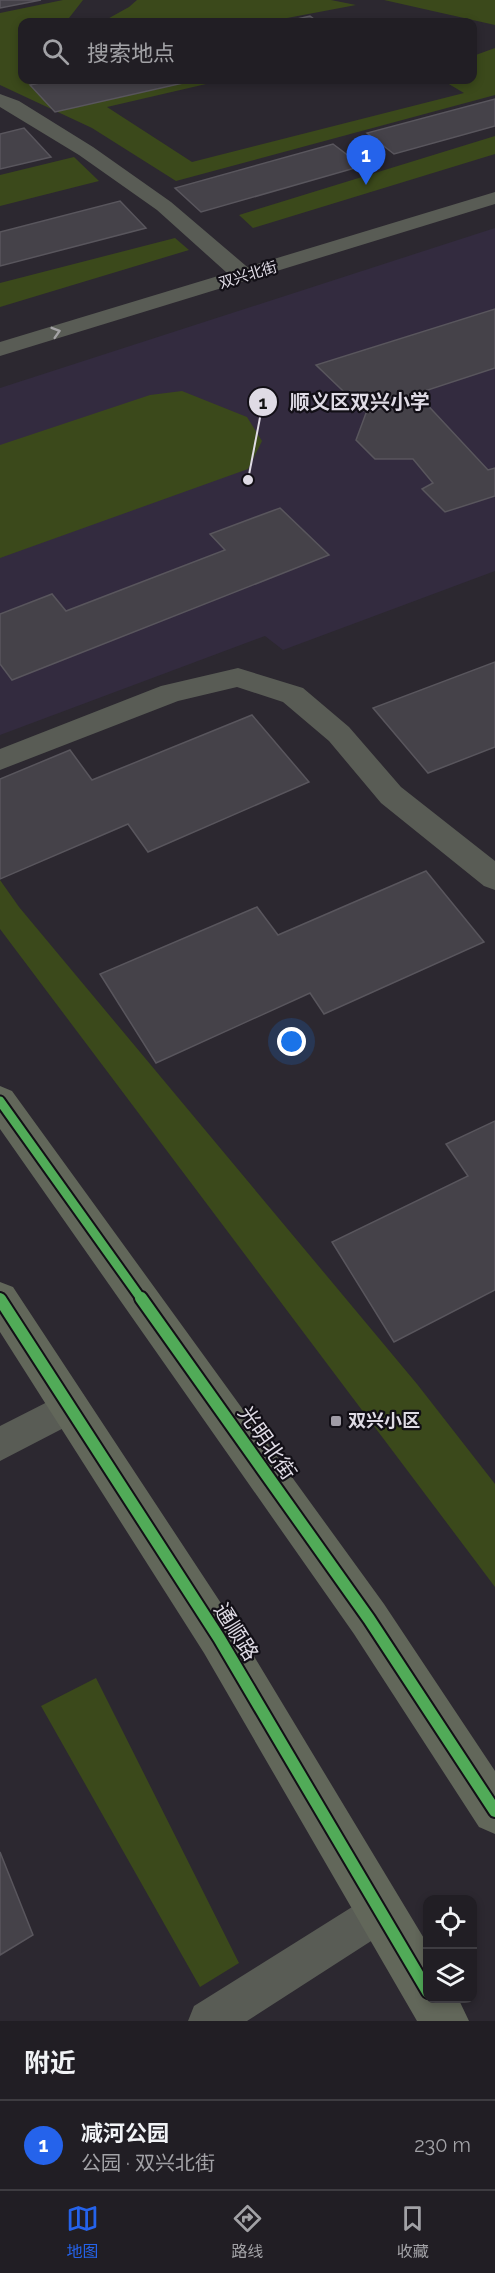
<!DOCTYPE html>
<html lang="zh">
<meta charset="utf-8">
<style>
:root{--surface:#211e24;--page:#2d2b31;--text:#f1f3f6;--muted:#a2a2a6;--line:#3e3c41;--accent:#2563eb}
body{margin:0;font-family:Raleway,"Noto Sans SC",sans-serif;background:var(--page);color:var(--text)}
.controls{position:absolute;right:18px;bottom:18px;display:grid;overflow:hidden;border-radius:12px;box-shadow:0 3px 9px #0003}
.controls button{width:54px;height:54px;display:grid;place-items:center;padding:0;border:0;border-bottom:2px solid var(--line);background:var(--surface);color:var(--text);font:30px sans-serif}
.you{position:absolute;left:292px;top:1042px;width:21px;height:21px;margin:-15px;border:4px solid #fff;border-radius:50%;background:#1a73e8;box-shadow:0 0 0 9px #1a73e833}
.badge{display:grid;place-items:center;width:39px;height:39px;border-radius:50%;background:var(--accent);color:#fff;font-size:20px;font-weight:700}
.pin{position:absolute;translate:-50% -50px;filter:drop-shadow(0 2px 3px #0008)}
.pin::after{content:'';position:absolute;top:32px;width:21px;height:18px;background:inherit;clip-path:polygon(0 0,100% 0,50% 100%)}
.list{margin:0;padding:0;list-style:none}
h2{display:flex;justify-content:space-between;align-items:center;height:78px;margin:0;padding:0 24px;font-size:26px}
h2 small{font-size:20px;font-weight:400;color:var(--muted)}
.list li{display:grid;grid-template-columns:39px 1fr auto;gap:18px;align-items:center;box-sizing:border-box;height:90px;padding:0 24px;border-top:2px solid var(--line)}
.list b{display:block;font-size:22px;white-space:nowrap}
.list p{margin:0;font-size:20px;white-space:nowrap;color:var(--muted)}
.list em{font-size:20px;font-style:normal;color:var(--muted)}
.icon{flex:none;width:33px;height:33px;fill:none;stroke:currentColor;stroke-width:2;stroke-linecap:round;stroke-linejoin:round}
.map{position:relative;flex:none;width:495px;height:2021px;overflow:hidden}
.search{position:absolute;background:var(--surface);box-shadow:0 3px 9px #0003;left:18px;right:18px;top:18px;height:66px;display:flex;align-items:center;gap:15px;box-sizing:border-box;padding:0 21px;border-radius:12px;color:var(--muted);font-size:22px}
.sheet{height:168px;background:var(--surface)}
nav{display:flex;justify-content:space-around;align-items:center;box-sizing:border-box;height:84px;border-top:2px solid var(--line);background:var(--surface);font-size:16px;color:var(--muted)}
nav a{display:grid;justify-items:center;gap:3px}
nav .on{color:var(--accent)}
.map>svg:first-child{display:block}
.built{fill:#332b3f}
.green{fill:#3b491b}
.building{fill:#454249;stroke:#59565d;stroke-width:1.5}
.lines{fill:none;stroke-linecap:round;stroke-linejoin:round}
.service{fill:#595c55;fill-rule:evenodd}
.minor{fill:#595c55;fill-rule:evenodd}
.tertiary{fill:#595c55;fill-rule:evenodd}
.primary{fill:#62675a;fill-rule:evenodd}
.cycleway-far1-casing{stroke:#120f16;stroke-width:13}
.cycleway-casing{stroke:#120f16;stroke-width:16}
.cycleway-far1{stroke:#51ab58;stroke-width:9}
.cycleway{stroke:#51ab58;stroke-width:12}
.oneway{stroke:#a3a2a4}
.poi-dot{fill:#a09ca6;stroke:#120f16;stroke-width:2}
.labels{text-anchor:middle;stroke-width:4.5;stroke-linejoin:round;paint-order:stroke}
.far-street-label{font-size:15px;fill:#dfdbe5;stroke:#120f16}
.poi-label{font-size:18px;font-weight:bold;fill:#dfdbe5;stroke:#120f16;text-anchor:start}
.near-street-label{font-size:21px;fill:#dfdbe5;stroke:#120f16}
.leader{fill:none;stroke:#dfdbe5;stroke-width:2}
.callout-dot{fill:#dfdbe5;stroke:#120f16;stroke-width:2}
.mark-label{font-size:18px;text-anchor:middle;font-weight:bold;fill:#111}
.callout-label{font-size:20px;text-anchor:middle;font-weight:bold;fill:#dfdbe5;stroke:#120f16;stroke-width:4.5;stroke-linejoin:round;paint-order:stroke}
</style>
<div class="map">
<svg width="495" height="2021" viewBox="0 0 495 2021">
<rect width="100%" height="100%" fill="#2c2830"/>
<path class="built" d="M 495,228 L 495,571 L 283,650 L 265,636 L 0,735 L 0,388 Z"/>
<path class="green" d="M 63,0 L 83,0 L 69,18 L 83,22 L 22,22 L 22,80 L 217,80 L 219,81 L 107,107 L 192,162 L 464,93 L 442,80 L 472,80 L 473,56 L 495,48 L 495,95 L 176,181 L 92,128 L 0,85 L 0,13 Z
M 137,0 L 331,0 L 356,5 L 266,22 L 102,22 L 129,7 Z
M 384,0 L 495,0 L 495,25 Z
M 495,136 L 495,154 L 253,228 L 239,215 Z
M 74,157 L 99,181 L 0,206 L 0,175 Z
M 175,238 L 189,250 L 0,307 L 0,283 Z
M 182,391 L 247,417 L 262,441 L 248,469 L 0,558 L 0,445 L 150,395 Z
M 0,880 L 19,907 L 417,1384 L 495,1484 L 495,1587 L 0,929 Z
M 96,1678 L 239,1963 L 200,1987 L 41,1706 Z"/>
<path class="building" d="M 0,0 L 41,0 L 0,8 Z
M 310,16 L 318,22 L 284,22 Z
M 54,80 L 190,80 L 192,81 L 55,112 L 30,85 Z
M 495,99 L 495,126 L 394,154 L 367,133 Z
M 24,128 L 51,157 L 0,169 L 0,134 Z
M 333,144 L 362,166 L 201,212 L 175,188 Z
M 120,201 L 146,228 L 0,266 L 0,232 Z
M 495,309 L 495,368 L 364,411 L 316,365 Z
M 420,397 L 488,470 L 495,468 L 495,496 L 445,512 L 422,489 L 433,483 L 413,459 L 375,459 L 356,440 L 366,413 Z
M 280,508 L 329,555 L 12,680 L 0,664 L 0,614 L 52,594 L 66,611 L 225,550 L 210,534 Z
M 495,662 L 495,747 L 428,773 L 373,708 Z
M 252,715 L 309,782 L 148,852 L 128,824 L 0,879 L 0,779 L 70,750 L 92,780 Z
M 426,871 L 484,942 L 324,1014 L 310,993 L 156,1063 L 100,974 L 257,907 L 278,935 Z
M 495,1121 L 495,1290 L 394,1342 L 332,1242 L 468,1176 L 446,1144 Z
M 0,1852 L 33,1935 L 0,1955 Z"/>
<g class="lines">
<path class="service" d="M 71,1390 L 83,1394 L 88,1406 L 83,1418 L 0,1461 L 0,1426 Z
M 382,1891 L 396,1897 L 402,1911 L 396,1925 L 247,2021 L 188,2021 L 194,2006 L 368,1897 Z"/>
<path class="minor" d="M 0,94 L 19,101 L 93,147 L 171,202 L 252,271 L 255,276 L 252,281 L 236,281 L 157,210 L 79,155 L 0,107 Z
M 238,668 L 303,688 L 349,727 L 401,787 L 495,861 L 495,890 L 484,886 L 381,803 L 329,741 L 283,702 L 237,687 L 178,701 L 0,770 L 0,749 L 161,686 Z"/>
<path class="tertiary" d="M 495,192 L 495,204 L 0,356 L 0,342 Z"/>
<path class="primary" d="M 0,1086 L 12,1091 L 384,1604 L 495,1771 L 495,1834 L 479,1827 L 354,1634 L 0,1129 Z
M 0,1282 L 13,1287 L 234,1623 L 428,1945 L 428,1998 L 458,1998 L 469,2021 L 417,2021 L 204,1653 L 0,1332 Z"/>
<g class="cycleway-far1-casing">
<path id="cycleway-far1" d="M 0,1101 L 142,1300"/>
</g>
<g class="cycleway-casing">
<path id="cycleway" d="M 141,1298 L 369,1619 L 495,1811
M 0,1299 L 219,1638 L 428,1992"/>
</g>
<use href="#cycleway-far1" class="cycleway-far1"/>
<use href="#cycleway" class="cycleway"/>
</g>
<defs><path id="oneway-chevron" d="M-2-3.5L2.5 0L-2 3.5" fill="none" stroke-width="1.6" stroke-linecap="round" stroke-linejoin="round" transform="scale(1.5)"/></defs>
<use class="oneway" href="#oneway-chevron" transform="translate(56 332) rotate(-17)"/>
<rect class="poi-dot" x="330" y="1415" width="12" height="12" rx="3"/>
<g class="labels">
<g class="far-street-label">
<text transform="translate(248 275) rotate(-17)" y="5">双兴北街</text>
</g>
<g class="poi-label">
<text x="348" y="1427">双兴小区</text>
</g>
<g class="near-street-label">
<text transform="translate(267 1443) rotate(55)" y="7">光明北街</text>
<text transform="translate(236 1632) rotate(58)" y="7">通顺路</text>
</g>
</g>
<path class="leader" d="M248 480L263 402"/>
<g class="callout-dot">
<circle cx="248" cy="480" r="6"/>
<circle cx="263" cy="402" r="15"/>
</g>
<g class="mark-label">
<text x="263" y="409">1</text>
</g>
<g class="callout-label">
<text x="360" y="409">顺义区双兴小学</text>
</g>
</svg>
<div class="controls">
<button><svg class="icon" aria-label="locate" viewBox="0 0 24 24"><circle cx="12" cy="12" r="6"/><path d="M12 2v4M12 18v4M2 12h4M18 12h4"/></svg></button>
<button><svg class="icon" aria-label="layers" viewBox="0 0 24 24"><path d="M12 4l9 5-9 5-9-5zM3 14l9 5 9-5"/></svg></button>
</div>
<div class="you"></div>
<div class="pin badge" style="left:366px;top:185px">1</div>
<div class="search"><svg class="icon" aria-label="search" viewBox="0 0 24 24"><circle cx="10" cy="10" r="6"/><path d="M15 15l6 6"/></svg>搜索地点</div>
</div>
<section class="sheet">
<h2>附近<small></small></h2>
<ul class="list">
<li><span class="badge">1</span><div><b>减河公园</b><p>公园 · 双兴北街</p></div><em>230 m</em></li>
</ul>
</section>
<nav>
<a class="on"><svg class="icon" aria-label="map" viewBox="0 0 24 24"><path d="M3 6l6-2 6 2 6-2v14l-6 2-6-2-6 2zM9 4v14M15 6v14"/></svg>地图</a>
<a><svg class="icon" aria-label="directions" viewBox="0 0 24 24"><path d="M12 3l9 9-9 9-9-9zM9 14v-3h6M13 9l2 2-2 2"/></svg>路线</a>
<a><svg class="icon" aria-label="saved" viewBox="0 0 24 24"><path d="M7 4h10v16l-5-4-5 4z"/></svg>收藏</a>
</nav>
